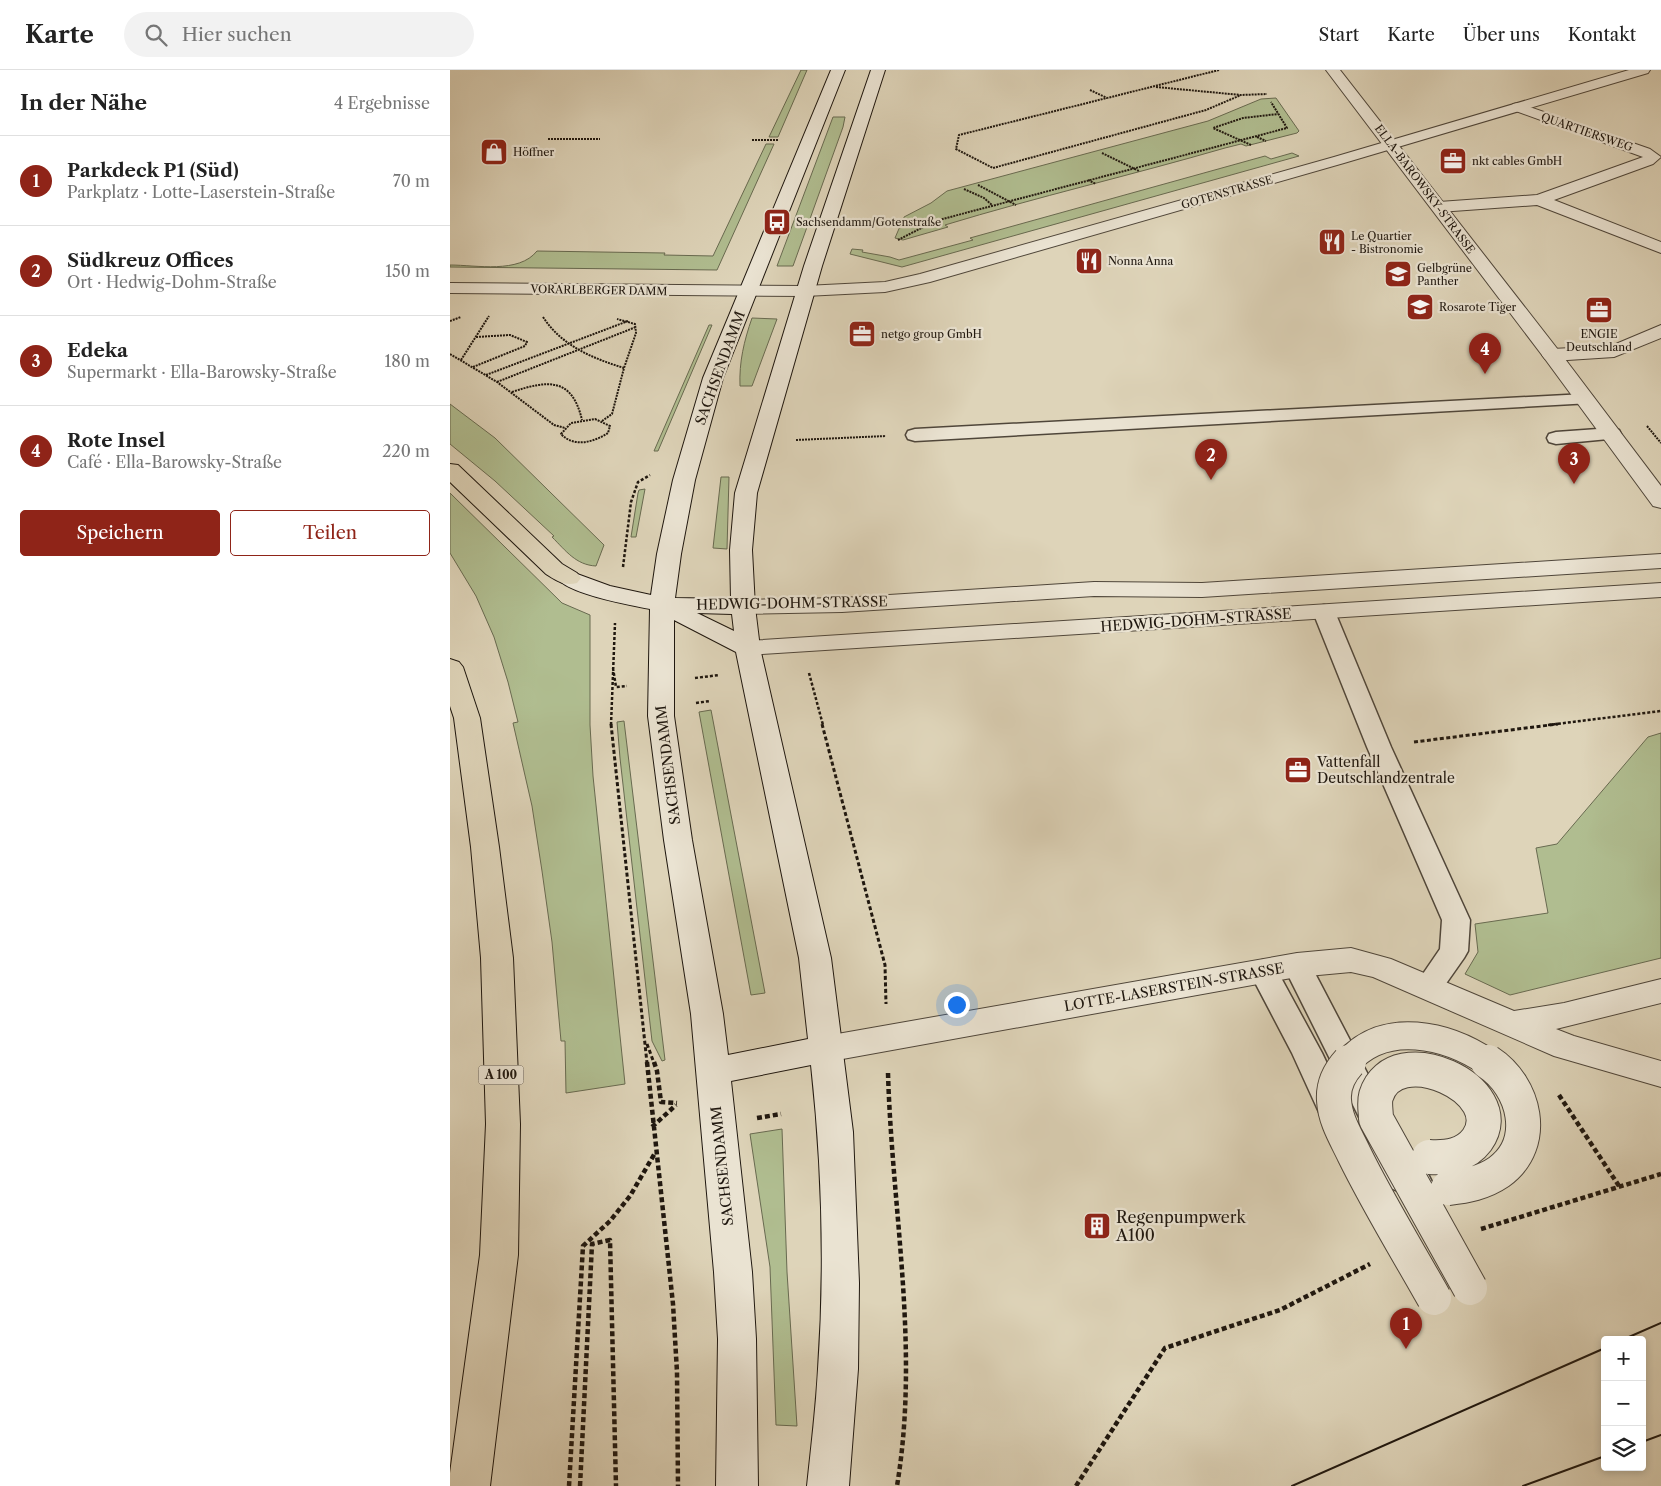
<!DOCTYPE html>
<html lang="de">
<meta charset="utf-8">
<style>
:root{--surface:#fff;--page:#f2f2f2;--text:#222;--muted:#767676;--line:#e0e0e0;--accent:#8f2418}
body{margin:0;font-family:"Libre Caslon Text",serif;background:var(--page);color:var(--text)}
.controls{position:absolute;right:15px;bottom:15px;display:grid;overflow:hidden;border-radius:5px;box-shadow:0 2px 8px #0003}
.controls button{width:45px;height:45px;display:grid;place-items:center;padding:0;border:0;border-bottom:1px solid var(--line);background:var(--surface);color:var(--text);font:25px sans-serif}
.you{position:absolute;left:506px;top:934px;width:18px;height:18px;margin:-12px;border:4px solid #fff;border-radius:50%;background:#1a73e8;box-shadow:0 0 0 8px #1a73e833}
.badge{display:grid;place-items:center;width:32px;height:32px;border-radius:50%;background:var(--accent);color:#fff;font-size:16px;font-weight:700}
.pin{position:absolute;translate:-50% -41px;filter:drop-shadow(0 1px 2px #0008)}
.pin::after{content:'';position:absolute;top:26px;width:18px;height:15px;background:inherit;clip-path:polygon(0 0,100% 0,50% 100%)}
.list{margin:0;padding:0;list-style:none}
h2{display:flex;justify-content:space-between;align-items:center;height:65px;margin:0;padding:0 20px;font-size:21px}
h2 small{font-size:16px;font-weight:400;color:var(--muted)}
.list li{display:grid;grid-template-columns:32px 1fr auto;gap:15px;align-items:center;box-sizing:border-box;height:90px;padding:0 20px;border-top:1px solid var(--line)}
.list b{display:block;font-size:19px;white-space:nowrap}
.list p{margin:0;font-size:16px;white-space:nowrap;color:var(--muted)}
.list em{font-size:16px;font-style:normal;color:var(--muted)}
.actions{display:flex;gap:10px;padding:15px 20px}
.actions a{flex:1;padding:11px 0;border:1px solid var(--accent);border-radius:5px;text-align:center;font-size:18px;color:var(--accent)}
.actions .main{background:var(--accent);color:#fff}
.icon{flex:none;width:28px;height:28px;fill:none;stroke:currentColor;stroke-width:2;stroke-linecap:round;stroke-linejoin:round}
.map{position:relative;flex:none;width:1211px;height:1416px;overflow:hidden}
header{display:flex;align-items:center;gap:30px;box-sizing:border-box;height:70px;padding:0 25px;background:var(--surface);border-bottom:1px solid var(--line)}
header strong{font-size:24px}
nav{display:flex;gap:28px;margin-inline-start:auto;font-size:18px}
.search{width:350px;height:45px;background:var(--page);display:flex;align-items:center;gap:12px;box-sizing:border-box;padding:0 18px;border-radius:28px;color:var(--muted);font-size:19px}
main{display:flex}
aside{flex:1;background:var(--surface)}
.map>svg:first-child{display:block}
.green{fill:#b0bd90;stroke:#686a50}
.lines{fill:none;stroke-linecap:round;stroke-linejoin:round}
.service-casing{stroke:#4f463a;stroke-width:3}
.pedestrian-casing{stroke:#4f463a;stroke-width:2}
.minor-casing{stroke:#4f463a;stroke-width:2}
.tertiary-casing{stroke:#4f463a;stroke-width:2}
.secondary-casing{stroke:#1f170f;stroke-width:2}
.motorway-casing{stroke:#1f170f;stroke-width:2}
.path-far3{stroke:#1f170f;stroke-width:2;stroke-dasharray:2 1;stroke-linecap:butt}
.path-far2{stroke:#1f170f;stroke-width:2.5;stroke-dasharray:3 2;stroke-linecap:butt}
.path-far1{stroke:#1f170f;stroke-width:3;stroke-dasharray:4 2.5;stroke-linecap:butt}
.path{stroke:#1f170f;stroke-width:4.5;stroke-dasharray:5 3;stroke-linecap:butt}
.service{fill:#eae3d2;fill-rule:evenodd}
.pedestrian{fill:#eae3d2;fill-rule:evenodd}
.minor{fill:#eae3d2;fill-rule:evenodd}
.tertiary{fill:#eae3d2;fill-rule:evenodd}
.secondary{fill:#eae3d2;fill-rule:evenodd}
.motorway{fill:#ded4b9;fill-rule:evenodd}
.tram{stroke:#1f170f;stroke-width:2}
.service-bridge-far1-casing{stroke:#4f463a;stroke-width:29;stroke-linecap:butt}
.service-bridge-casing{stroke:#4f463a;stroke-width:36;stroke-linecap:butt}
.service-bridge-far1{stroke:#eae3d2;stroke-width:27}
.service-bridge{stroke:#eae3d2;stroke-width:34}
.labels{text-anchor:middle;stroke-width:4.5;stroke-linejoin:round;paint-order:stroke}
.far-street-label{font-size:11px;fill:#1f170f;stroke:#eae3d2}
.far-poi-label{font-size:11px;fill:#1f170f;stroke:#eae3d2;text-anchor:start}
.shield{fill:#eae3d2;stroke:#5c544a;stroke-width:1}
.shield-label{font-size:12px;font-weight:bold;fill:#1f170f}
.street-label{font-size:14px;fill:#1f170f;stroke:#eae3d2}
.poi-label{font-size:14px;fill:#1f170f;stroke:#eae3d2;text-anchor:start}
.near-poi-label{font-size:16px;fill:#1f170f;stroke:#eae3d2;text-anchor:start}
</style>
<header>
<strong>Karte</strong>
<div class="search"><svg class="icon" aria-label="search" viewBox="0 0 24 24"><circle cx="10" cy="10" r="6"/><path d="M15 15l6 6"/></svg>Hier suchen</div>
<nav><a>Start</a><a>Karte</a><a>Über uns</a><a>Kontakt</a></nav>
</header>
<main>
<aside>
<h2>In der Nähe<small>4 Ergebnisse</small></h2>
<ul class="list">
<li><span class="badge">1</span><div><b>Parkdeck P1 (Süd)</b><p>Parkplatz · Lotte-Laserstein-Straße</p></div><em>70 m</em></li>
<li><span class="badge">2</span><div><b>Südkreuz Offices</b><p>Ort · Hedwig-Dohm-Straße</p></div><em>150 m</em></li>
<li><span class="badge">3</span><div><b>Edeka</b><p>Supermarkt · Ella-Barowsky-Straße</p></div><em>180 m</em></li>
<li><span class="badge">4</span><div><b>Rote Insel</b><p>Café · Ella-Barowsky-Straße</p></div><em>220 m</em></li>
</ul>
<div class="actions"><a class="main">Speichern</a><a>Teilen</a></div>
</aside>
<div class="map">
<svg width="1211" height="1416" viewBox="0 0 1211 1416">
<rect width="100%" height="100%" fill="#ded4b9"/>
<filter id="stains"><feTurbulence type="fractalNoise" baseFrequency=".004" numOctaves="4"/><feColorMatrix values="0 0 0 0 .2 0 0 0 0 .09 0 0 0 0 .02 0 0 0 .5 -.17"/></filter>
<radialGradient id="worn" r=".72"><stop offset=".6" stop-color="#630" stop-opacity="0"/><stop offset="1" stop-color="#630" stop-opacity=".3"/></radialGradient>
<path class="green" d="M 351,0 L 357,0 L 328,67 L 319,67 Z
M 826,28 L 849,61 L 847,63 L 796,76 L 791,74 L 775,78 C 682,105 587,127 495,155 L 498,157 L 453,170 L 445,168 L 454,147 L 481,133 L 497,121 L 758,51 L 811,29 Z
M 383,47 L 395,47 L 393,57 L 343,196 L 327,196 Z
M 316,74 L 324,74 L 267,200 L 0,197 L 0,195 C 26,195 69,204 87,181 L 215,183 L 214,185 L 263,186 Z
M 842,83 L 849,86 L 452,197 L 400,184 L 402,179 L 413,180 L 412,182 L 440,187 L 449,190 L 523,170 L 520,168 L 815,86 L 821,89 Z
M 302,248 L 327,249 L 302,316 L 290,316 C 289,292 294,271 302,248 Z
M 259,255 L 262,255 L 208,381 L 204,381 Z
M 0,334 L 45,368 L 154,475 L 146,496 C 126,495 116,481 102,467 L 104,466 L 45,411 L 0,374 Z
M 271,407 L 279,407 L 277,479 L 263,478 Z
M 195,419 L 186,467 L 181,467 L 188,423 L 189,420 Z
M 0,423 L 112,533 L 140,545 L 140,655 L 143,706 L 175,1014 L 116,1023 L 115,971 L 111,971 L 102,872 L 92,801 L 82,736 L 63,653 L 68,652 L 58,612 L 44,567 L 26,526 L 0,483 Z
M 261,640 L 315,923 L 301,925 L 249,642 Z
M 174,651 L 215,990 L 212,991 L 202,971 L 170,688 L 167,652 Z
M 1211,663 L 1211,888 L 1060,925 L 1015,904 L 1028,882 L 1025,854 L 1098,843 L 1086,778 L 1107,774 L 1198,667 Z
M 332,1059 L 337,1202 L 347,1356 L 326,1355 L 320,1197 L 300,1064 Z"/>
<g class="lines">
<g class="service-casing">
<path id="service" d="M 1135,324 L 1141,325 L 1144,329 L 1141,333 L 465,371 L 458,369 L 456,365 L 458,361 L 465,359 Z
M 1162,358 L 1169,360 L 1171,364 L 1169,368 L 1106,374 L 1099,372 L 1097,368 L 1099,364 L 1106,362 Z
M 874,535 L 882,537 L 885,542 L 941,677 L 1020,850 L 1018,881 L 1014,888 L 988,925 L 978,928 L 968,925 L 964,917 L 990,879 L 992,850 L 917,677 L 863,542 L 866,537 Z
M 847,884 L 857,888 L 937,1041 L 942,1050 L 937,1059 L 926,1063 L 915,1059 L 833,895 L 837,888 Z
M 813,890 L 823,893 L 872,983 L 900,1042 L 895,1051 L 884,1055 L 873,1051 L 842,983 L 799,901 L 803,893 Z
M 904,1063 C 919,1068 923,1076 936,1085 C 949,1093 964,1099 978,1104 L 983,1114 L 978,1124 L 967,1128 C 937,1117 903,1106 888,1076 L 893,1067 Z"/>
</g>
<g class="pedestrian-casing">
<path id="pedestrian" d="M 1068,33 L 1200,79 L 1211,87 L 1203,94 L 1104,130 L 1211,172 L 1211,183 L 1087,135 L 989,142 L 983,140 L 981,137 L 983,134 L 989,132 L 1087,125 L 1193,87 L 1063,40 L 1061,37 L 1063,34 Z
M 1211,255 L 1211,268 L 1164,287 L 1102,291 L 1095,289 L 1092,285 L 1095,281 L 1102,279 L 1161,276 Z"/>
</g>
<g class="minor-casing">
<path id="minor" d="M 1179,0 L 1200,0 L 1198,3 L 894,93 L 480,212 L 435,222 L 355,226 L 349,225 L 346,221 L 349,217 L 355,216 L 435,212 L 470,204 L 884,87 Z
M 901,878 L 941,889 L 1064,941 L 1114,933 L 1211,909 L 1211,933 L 1106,959 L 1124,966 L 1211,991 L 1211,1017 L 1104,986 L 923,907 L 901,902 L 847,907 L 376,992 L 364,988 L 360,979 L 364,970 L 376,966 L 847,883 Z"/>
</g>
<g class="tertiary-casing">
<path id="tertiary" d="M 876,0 L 890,0 L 1109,281 L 1211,416 L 1211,438 L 1203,436 L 1095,289 Z
M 0,213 L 355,216 L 361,217 L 364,221 L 361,225 L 355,226 L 0,223 Z
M 1211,484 L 1211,498 L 752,527 L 644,526 L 392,542 L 293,544 L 284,542 L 281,537 L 284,532 L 293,530 L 392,528 L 644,512 L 752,513 Z
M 1211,513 L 1211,527 L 298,585 L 289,583 L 286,578 L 289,573 L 298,571 Z"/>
</g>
<g class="secondary-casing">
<path id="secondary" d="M 381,0 L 395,0 L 273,308 L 245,410 L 231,484 L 225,528 L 281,529 L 280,480 L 285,423 L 354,196 L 421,0 L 435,0 L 372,196 L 307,423 L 302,480 L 305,537 L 310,578 L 381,888 L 403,1062 L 409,1213 L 408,1299 L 399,1416 L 357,1416 C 361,1377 366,1338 368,1299 C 375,1198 372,1095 361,995 L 281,1011 L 302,1202 L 306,1269 L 308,1416 L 266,1416 L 268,1269 L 264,1202 L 241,944 L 214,770 L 198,646 L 200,539 C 180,535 118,524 107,508 L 111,503 L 119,501 L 160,516 L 201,525 L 207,484 L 223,410 L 253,308 ZM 247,543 L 282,544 L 284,561 ZM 224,550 L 286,582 L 349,888 L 358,969 L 278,985 L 273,944 L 242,770 L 224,646 Z"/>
</g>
<g class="motorway-casing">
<path id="motorway" d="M 0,394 L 8,395 L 112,494 L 127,503 L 131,508 L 127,513 C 114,516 107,511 96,504 L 0,412 Z
M 0,589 L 9,592 L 13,597 L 30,648 L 49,777 L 63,888 L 70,1054 L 68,1185 L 40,1416 L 0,1416 L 0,1403 L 30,1185 L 36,1054 L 31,888 L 21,777 L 4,648 L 0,636 Z"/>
</g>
<path class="path-far3" d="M 769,0 L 509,65 L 506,79 L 543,98 L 756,40 L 791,25
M 706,17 L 791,25 L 817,24
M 640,20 L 657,28
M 807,67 L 816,71
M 98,69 L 150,69
M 302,70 L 329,70
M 801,75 L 763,58 L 793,48 L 828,44
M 652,83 L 689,101
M 638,110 L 646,114
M 528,115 L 566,135
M 514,119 L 534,128 L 542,135
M 453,149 L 485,151 L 837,58 L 821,32
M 448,170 L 483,152
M 93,247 C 112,276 142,288 174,298
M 0,251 L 11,247
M 0,284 L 47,312 L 104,355 L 115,358
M 11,290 L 39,246
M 23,297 L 75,276 L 77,272 L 60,265 L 26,267
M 36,305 L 178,251
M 47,312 L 186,257
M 62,322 C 98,310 122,307 132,350
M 145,349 L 160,356 L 158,363 C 144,372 124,378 111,364 L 121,353 Z
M 152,351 L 162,344 L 174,298 L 186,263 L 185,254 L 167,249
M 1197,356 L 1211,373
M 346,370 L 436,366"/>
<path class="path-far2" d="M 173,497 L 181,432 L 188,412 L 200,405
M 163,598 L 166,617 L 177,616
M 359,603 L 373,655
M 245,608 L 269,605
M 246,633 L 260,631
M 161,655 L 165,553
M 1098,655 L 1211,641"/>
<path class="path-far1" d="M 161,654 L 197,993
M 372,654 L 435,895 L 436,934
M 964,672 L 1108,654
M 197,974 L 204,993"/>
<path class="path" d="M 197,992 L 223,1234 L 227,1302 L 228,1416
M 204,992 L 207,1001 L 211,1032 L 227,1033
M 438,1003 C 442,1141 470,1278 447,1416
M 1109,1025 L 1169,1116
M 307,1048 L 331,1044
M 202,1057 L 226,1035
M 1031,1159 L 1211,1104
M 119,1416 L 133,1176 L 160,1151 L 180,1126 L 205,1083
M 130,1416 L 142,1174 L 160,1170 L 166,1416
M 626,1416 L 715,1278 L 830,1240 L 920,1194"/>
<use href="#service" class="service"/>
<use href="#pedestrian" class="pedestrian"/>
<use href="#minor" class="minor"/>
<use href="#tertiary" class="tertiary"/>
<use href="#secondary" class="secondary"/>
<use href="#motorway" class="motorway"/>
<path class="tram" d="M 1172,1270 L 1211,1253
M 1192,1372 L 1211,1365
M 842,1416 L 1155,1278
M 1073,1416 L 1155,1386"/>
<g class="service-bridge-far1-casing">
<path id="service-bridge-far1" d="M 897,993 C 934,949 998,965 1039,993"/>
</g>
<g class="service-bridge-casing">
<path id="service-bridge" d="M 899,992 C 889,1003 883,1016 884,1030 C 885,1050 896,1067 904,1084 C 928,1133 957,1180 984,1228
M 979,1087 C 997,1088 1015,1086 1027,1070 C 1063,1020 944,966 926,1026 C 924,1033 926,1042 926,1049 L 1020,1218
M 998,1118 C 1016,1116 1033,1113 1049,1102 C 1089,1073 1075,1016 1038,992"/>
</g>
<use href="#service-bridge-far1" class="service-bridge-far1"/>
<use href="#service-bridge" class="service-bridge"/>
</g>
<defs>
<g id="shop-square" transform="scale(1.4375)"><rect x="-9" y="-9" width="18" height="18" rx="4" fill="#8f2418" stroke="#eae3d2"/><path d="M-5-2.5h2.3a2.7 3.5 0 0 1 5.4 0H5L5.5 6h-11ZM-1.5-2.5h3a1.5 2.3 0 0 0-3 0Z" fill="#fff"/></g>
<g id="office-square" transform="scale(1.4375)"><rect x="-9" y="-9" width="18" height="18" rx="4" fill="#8f2418" stroke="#eae3d2"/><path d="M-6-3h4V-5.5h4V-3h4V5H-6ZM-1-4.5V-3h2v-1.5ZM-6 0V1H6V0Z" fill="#fff"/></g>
<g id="bus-square" transform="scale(1.4375)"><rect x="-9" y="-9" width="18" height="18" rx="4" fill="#8f2418" stroke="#eae3d2"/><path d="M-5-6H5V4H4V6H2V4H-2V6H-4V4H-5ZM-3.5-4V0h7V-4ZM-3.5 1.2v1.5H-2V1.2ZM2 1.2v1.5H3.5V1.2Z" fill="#fff"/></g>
<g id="restaurant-square" transform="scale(1.4375)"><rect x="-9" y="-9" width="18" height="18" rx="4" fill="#8f2418" stroke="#eae3d2"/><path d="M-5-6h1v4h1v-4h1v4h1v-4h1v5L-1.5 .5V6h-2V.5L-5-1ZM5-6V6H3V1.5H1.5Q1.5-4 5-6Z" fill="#fff"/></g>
<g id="school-square" transform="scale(1.4375)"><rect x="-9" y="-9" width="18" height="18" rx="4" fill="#8f2418" stroke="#eae3d2"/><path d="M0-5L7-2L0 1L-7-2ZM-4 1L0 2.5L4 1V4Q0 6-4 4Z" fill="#fff"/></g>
<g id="building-square" transform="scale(1.4375)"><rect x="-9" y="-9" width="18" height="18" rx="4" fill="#8f2418" stroke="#eae3d2"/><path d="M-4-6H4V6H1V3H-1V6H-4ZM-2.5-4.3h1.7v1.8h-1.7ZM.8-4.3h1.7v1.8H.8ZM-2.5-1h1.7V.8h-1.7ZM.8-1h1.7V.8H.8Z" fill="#fff"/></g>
</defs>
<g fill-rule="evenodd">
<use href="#shop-square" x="44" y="82"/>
<use href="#office-square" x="1003" y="91"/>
<use href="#bus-square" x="327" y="152"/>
<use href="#restaurant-square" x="882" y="172"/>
<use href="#restaurant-square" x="639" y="191"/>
<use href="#school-square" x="948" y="204"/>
<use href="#school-square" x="970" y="237"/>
<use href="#office-square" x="1149" y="240"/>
<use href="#office-square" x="412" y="264"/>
<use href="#office-square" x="848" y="700"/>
<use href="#building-square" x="647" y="1156"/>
</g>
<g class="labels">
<g class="far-street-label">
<text transform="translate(1137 62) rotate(19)" y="4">QUARTIERSWEG</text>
<text transform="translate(975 119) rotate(53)" y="4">ELLA-BAROWSKY-STRASSE</text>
<text transform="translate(777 122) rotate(-16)" y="4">GOTENSTRASSE</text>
<text transform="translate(149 220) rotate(1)" y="4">VORARLBERGER DAMM</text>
</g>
<g class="far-poi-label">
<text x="63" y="86">Höffner</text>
<text x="1022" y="95">nkt cables GmbH</text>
<text x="346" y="156">Sachsendamm/Gotenstraße</text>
<text x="901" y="170">Le Quartier<tspan x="901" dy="13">- Bistronomie</tspan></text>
<text x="658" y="195">Nonna Anna</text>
<text x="967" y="202">Gelbgrüne<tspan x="967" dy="13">Panther</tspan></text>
<text x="989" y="241">Rosarote Tiger</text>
<text x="431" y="268">netgo group GmbH</text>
<text x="1149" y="268" text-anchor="middle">ENGIE<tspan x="1149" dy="13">Deutschland</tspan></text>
</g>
<rect class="shield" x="28.5" y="995.5" width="45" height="19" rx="4"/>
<g class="shield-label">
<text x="51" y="1009">A 100</text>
</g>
<g class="street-label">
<text transform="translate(270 298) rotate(-70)" y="5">SACHSENDAMM</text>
<text transform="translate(342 533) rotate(-1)" y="5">HEDWIG-DOHM-STRASSE</text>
<text transform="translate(746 550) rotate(-4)" y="5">HEDWIG-DOHM-STRASSE</text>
<text transform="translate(218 695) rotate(-97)" y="5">SACHSENDAMM</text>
<text transform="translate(724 917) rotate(-10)" y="5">LOTTE-LASERSTEIN-STRASSE</text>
<text transform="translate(272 1096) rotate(-96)" y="5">SACHSENDAMM</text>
</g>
<g class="poi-label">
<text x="867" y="697">Vattenfall<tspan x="867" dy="16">Deutschlandzentrale</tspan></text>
</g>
<g class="near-poi-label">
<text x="666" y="1153">Regenpumpwerk<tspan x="666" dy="18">A100</tspan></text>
</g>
</g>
<rect width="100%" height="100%" filter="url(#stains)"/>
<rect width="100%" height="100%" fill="url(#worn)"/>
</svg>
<div class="controls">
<button>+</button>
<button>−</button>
<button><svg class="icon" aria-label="layers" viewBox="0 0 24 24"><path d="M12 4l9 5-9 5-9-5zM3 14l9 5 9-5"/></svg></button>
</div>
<div class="you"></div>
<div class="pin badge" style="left:956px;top:1279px">1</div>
<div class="pin badge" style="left:761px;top:410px">2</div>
<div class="pin badge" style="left:1124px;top:414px">3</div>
<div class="pin badge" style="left:1035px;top:304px">4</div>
</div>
</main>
